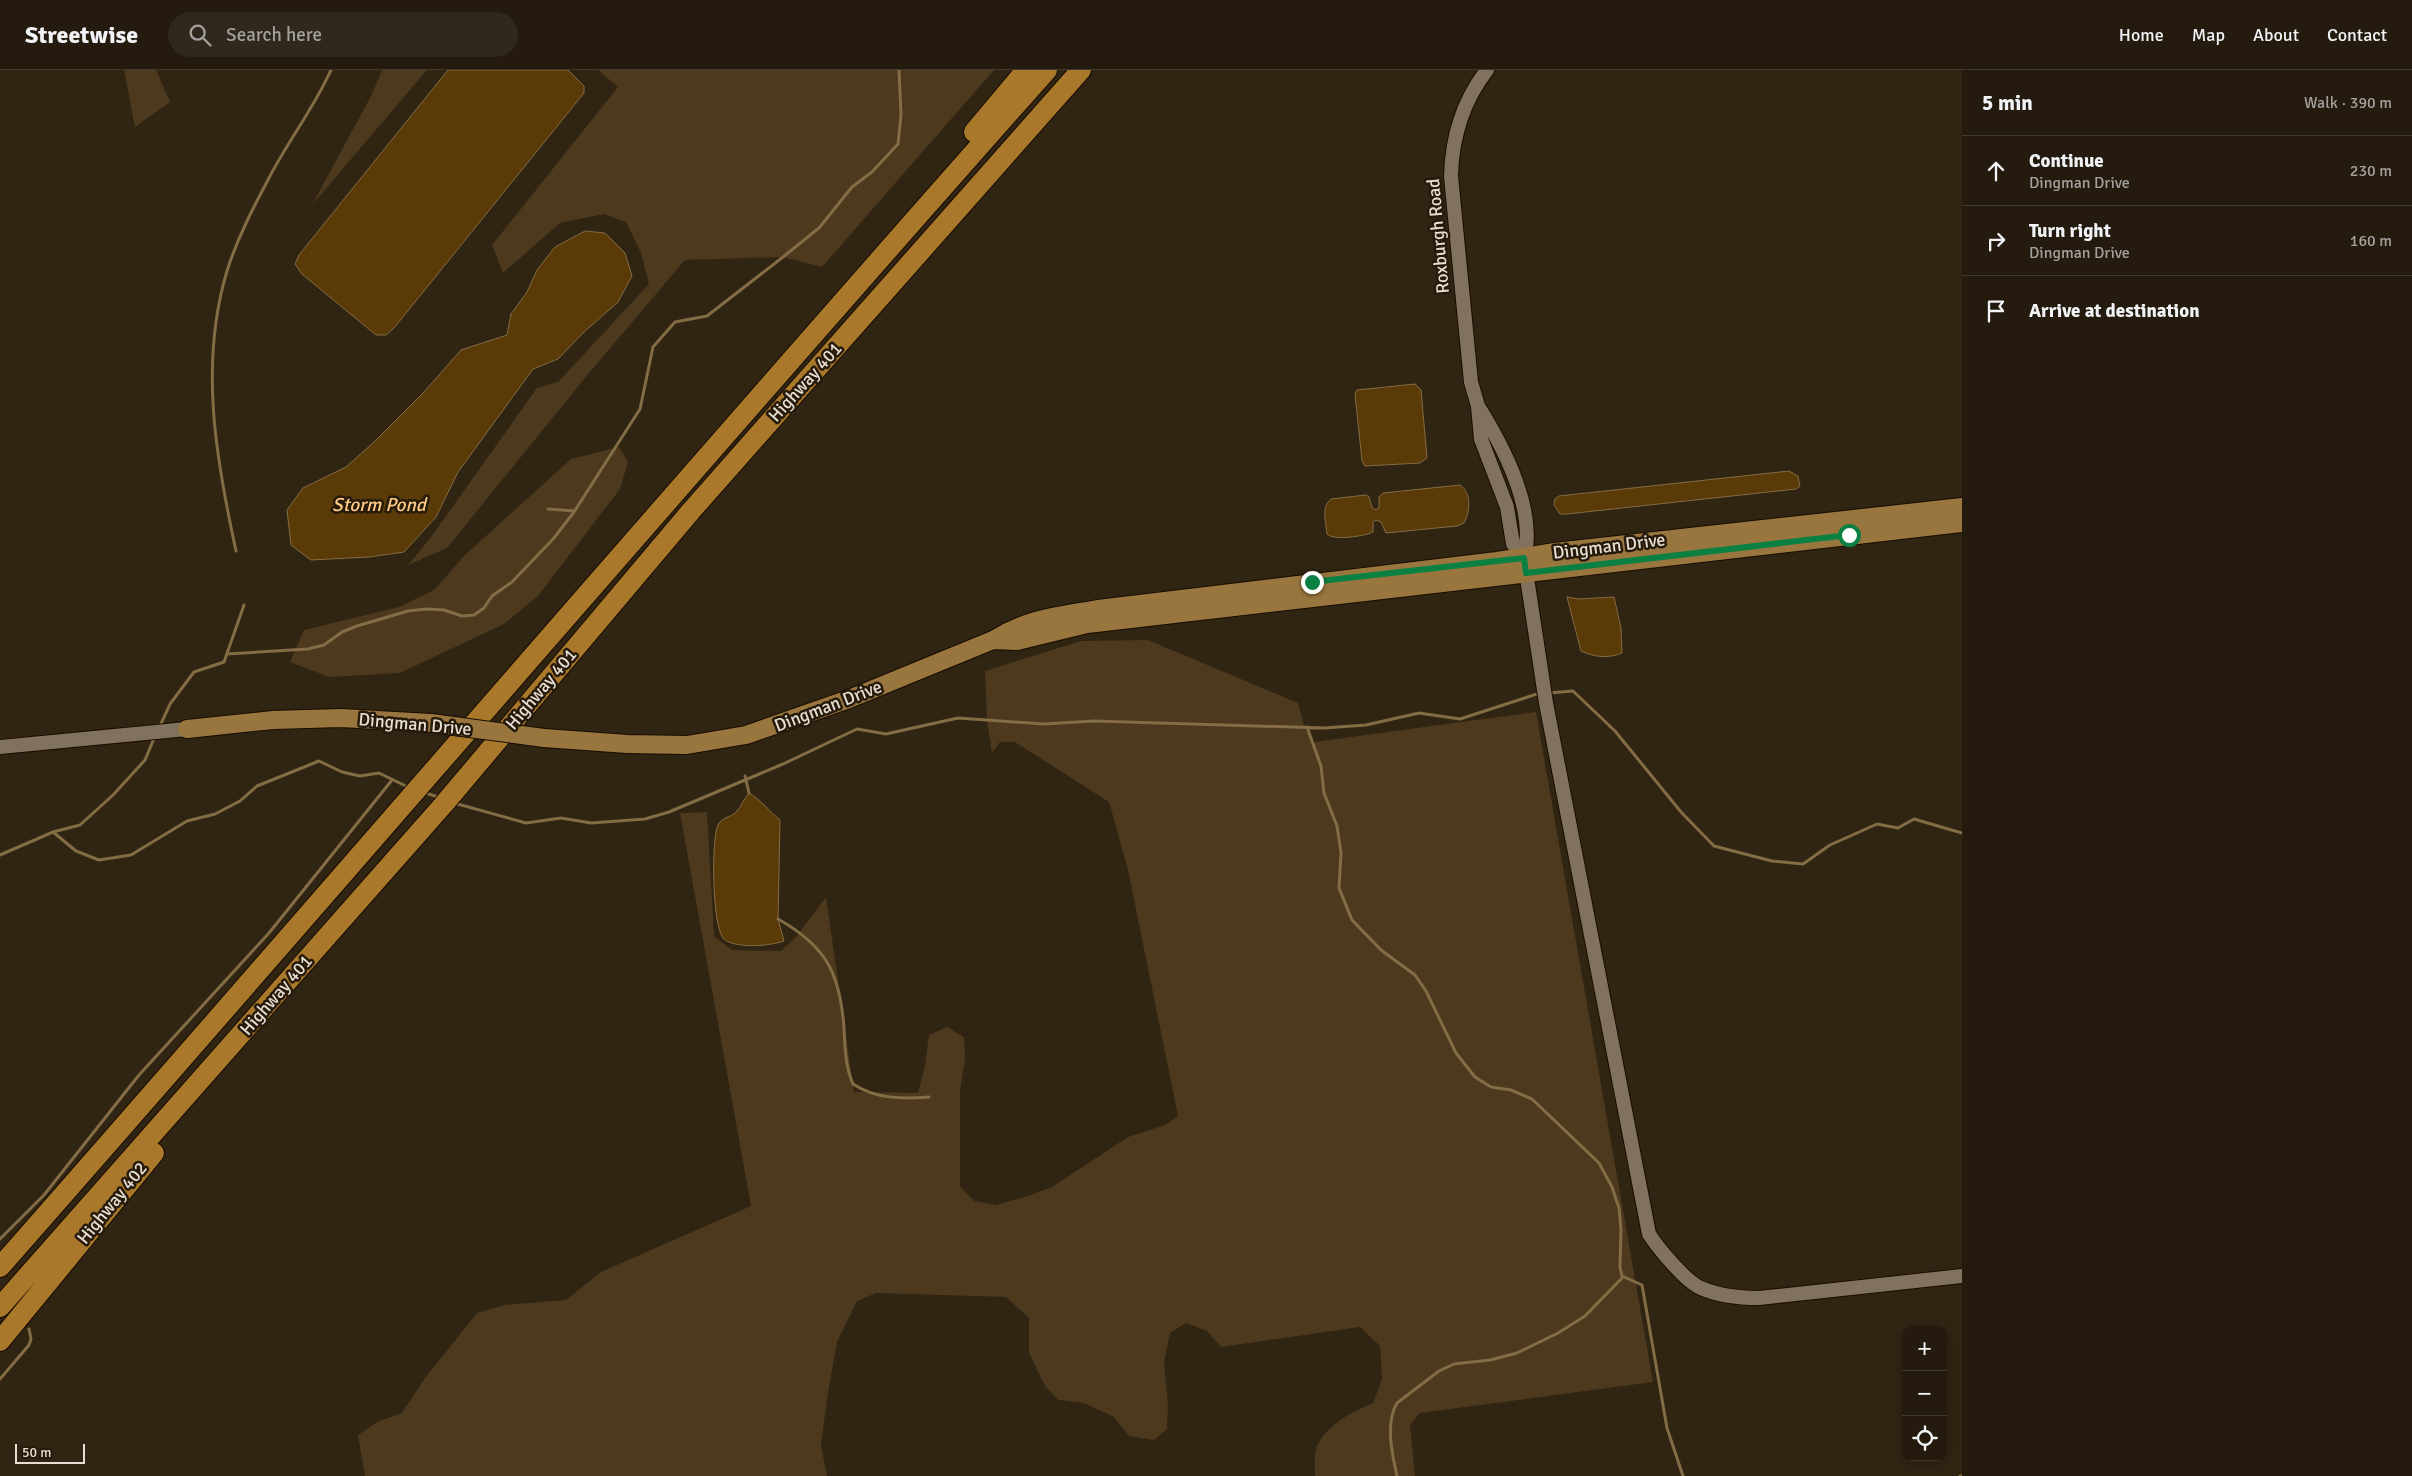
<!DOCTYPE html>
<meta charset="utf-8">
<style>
:root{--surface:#241b0e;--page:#30281c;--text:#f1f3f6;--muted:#a3a19e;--line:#41392e}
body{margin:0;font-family:Signika,sans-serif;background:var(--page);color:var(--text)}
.controls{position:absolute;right:15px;bottom:15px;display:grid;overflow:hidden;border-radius:10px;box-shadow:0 2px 12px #0003}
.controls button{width:45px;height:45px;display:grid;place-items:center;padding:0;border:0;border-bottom:1px solid var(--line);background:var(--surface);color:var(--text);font:25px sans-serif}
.scale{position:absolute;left:15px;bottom:12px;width:70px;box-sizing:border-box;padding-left:5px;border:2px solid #e6ded3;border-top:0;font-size:14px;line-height:18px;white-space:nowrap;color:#e6ded3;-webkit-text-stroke:4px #261a0a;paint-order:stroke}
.stop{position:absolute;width:15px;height:15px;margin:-11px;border:4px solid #0b8043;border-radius:50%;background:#fff}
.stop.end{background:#0b8043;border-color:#fff;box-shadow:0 1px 5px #0008}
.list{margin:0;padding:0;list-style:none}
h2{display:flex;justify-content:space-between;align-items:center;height:65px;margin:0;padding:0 20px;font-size:21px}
h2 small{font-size:16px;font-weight:400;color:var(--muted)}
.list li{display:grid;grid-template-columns:32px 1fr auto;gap:15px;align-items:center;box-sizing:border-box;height:70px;padding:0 20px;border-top:1px solid var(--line)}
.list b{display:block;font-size:19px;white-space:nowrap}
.list p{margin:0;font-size:16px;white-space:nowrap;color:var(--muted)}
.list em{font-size:16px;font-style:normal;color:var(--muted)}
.icon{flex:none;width:28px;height:28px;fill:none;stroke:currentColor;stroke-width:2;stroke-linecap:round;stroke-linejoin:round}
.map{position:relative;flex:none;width:1962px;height:1406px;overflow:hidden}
header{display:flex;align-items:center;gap:30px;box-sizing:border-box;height:70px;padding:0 25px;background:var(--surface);border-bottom:1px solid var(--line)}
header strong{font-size:24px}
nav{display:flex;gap:28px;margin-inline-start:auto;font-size:18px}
.search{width:350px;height:45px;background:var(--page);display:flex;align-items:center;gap:12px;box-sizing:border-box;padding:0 18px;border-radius:28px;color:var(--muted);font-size:19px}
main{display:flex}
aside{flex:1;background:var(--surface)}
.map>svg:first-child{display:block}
.green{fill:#4c391e}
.water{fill:#5a3b08;stroke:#846c45}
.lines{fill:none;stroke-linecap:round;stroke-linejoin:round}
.stream{stroke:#846c45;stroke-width:3}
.minor-casing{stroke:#180d01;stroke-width:16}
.major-casing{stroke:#180d01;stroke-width:20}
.highway-casing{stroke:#180d01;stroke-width:22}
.minor{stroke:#81725f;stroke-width:14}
.major{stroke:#9a763f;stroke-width:18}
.highway{stroke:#aa782a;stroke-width:20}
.major-bridge-casing{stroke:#180d01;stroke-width:20;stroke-linecap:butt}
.major-bridge{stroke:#9a763f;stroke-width:18}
.route{stroke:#0b8043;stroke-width:6}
.labels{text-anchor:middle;stroke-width:5;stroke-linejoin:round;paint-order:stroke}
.street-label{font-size:18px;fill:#e6ded3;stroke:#261a0a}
.water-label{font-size:19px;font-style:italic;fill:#feca84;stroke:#261a0a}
</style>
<header>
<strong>Streetwise</strong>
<div class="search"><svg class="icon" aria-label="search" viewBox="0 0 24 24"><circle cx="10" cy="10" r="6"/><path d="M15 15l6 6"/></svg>Search here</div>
<nav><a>Home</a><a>Map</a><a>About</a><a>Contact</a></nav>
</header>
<main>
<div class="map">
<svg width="1962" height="1406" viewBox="0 0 1962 1406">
<rect width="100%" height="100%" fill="#302413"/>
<path class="green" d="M 124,0 L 156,0 L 170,32 L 135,57 Z
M 382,0 L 427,0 L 312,135 L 371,26 Z
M 598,0 L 994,0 L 822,197 L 783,187 L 685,190 L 589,303 L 447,478 L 408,495 L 431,467 L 537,318 L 558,312 L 649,214 L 641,183 L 626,152 L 604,144 L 560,153 L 503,203 L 492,175 L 618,17 Z
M 619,377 L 628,392 L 620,419 L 538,526 L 504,554 L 400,603 L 329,607 L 290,592 L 304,560 L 399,537 L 434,520 L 464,486 L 571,389 Z
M 1148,570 L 1298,633 L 1305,659 L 1314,672 L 1536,642 L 1653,1312 L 1420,1343 L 1410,1355 L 1415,1406 L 1315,1406 C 1315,1398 1314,1386 1316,1379 C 1326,1354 1351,1343 1373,1333 L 1382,1309 L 1380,1276 L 1360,1257 L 1221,1277 L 1207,1261 L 1186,1253 L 1170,1263 L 1164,1293 L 1168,1335 L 1167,1359 L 1154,1370 L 1129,1366 L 1114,1347 L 1084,1333 L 1058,1330 L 1045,1316 L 1029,1283 L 1029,1248 L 1006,1227 L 876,1223 L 857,1231 L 837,1272 L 828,1323 L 821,1375 L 827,1406 L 365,1406 L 358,1365 L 377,1352 L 402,1343 L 425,1308 L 477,1243 L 505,1235 L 566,1230 L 601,1202 L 751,1136 L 680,743 L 707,742 L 714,866 L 732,880 L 781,881 L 796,867 L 826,827 L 854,1022 L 918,1023 L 925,995 L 929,965 L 947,957 L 964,967 L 965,988 L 960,1021 L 960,1116 L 974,1131 L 996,1135 L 1028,1126 L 1052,1117 L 1128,1067 L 1165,1055 L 1178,1046 L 1128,800 L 1109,732 L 1015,672 L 1000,672 L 992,683 L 987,650 L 985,601 L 1081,571 Z"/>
<path class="water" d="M 448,0 L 568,0 L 584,16 L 584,23 L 394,258 L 386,265 L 376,265 L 302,204 L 295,194 L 299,185 Z
M 585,161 L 605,163 L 625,183 L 632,206 L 618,232 L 584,262 L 558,289 L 533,299 L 458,402 L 436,447 L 404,482 L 369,487 L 311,490 L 291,475 L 287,440 L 303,418 L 346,397 L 373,373 L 424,322 L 461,280 L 507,265 L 511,244 L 527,222 L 537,200 L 555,177 Z
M 1415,314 L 1421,320 L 1427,388 L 1420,393 L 1365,396 L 1362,391 L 1355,324 L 1357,320 Z
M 1789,401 L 1798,406 L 1800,416 L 1796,419 L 1567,444 L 1560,444 L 1554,435 L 1555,429 L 1559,426 Z
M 1460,415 C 1472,423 1470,442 1464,453 L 1457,456 L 1386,463 L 1381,452 L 1376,450 L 1373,452 L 1373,462 C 1366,466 1333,471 1327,464 C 1326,452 1321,437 1331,429 L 1366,425 L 1369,427 L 1372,438 L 1376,440 L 1379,438 L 1379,427 L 1383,423 Z
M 1567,527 L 1579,529 L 1614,527 L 1621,558 L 1622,583 C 1607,589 1595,587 1581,581 Z
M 749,723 C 761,730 769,741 780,750 L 778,849 L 784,871 C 770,876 736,879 724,869 C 712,858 711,770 718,755 C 723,746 731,748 736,742 C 741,737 744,728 749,723 Z"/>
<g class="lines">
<path class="stream" d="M 548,439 L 575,441
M 236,481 C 216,389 199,294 227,201 C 237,169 253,138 269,108 C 288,71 314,38 331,0
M 227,584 L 308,579 L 324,575 L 342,562 L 357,556 L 408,541 L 426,539 L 444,540 L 462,546 L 474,545 L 484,538 L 492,526 L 512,512 L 554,468 L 574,442 L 640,339 L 653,277 L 675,252 L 707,246 L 783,187 L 819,158 L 852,117 L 872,102 L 898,74 L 901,45 L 899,0
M 1549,623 L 1573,621 L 1615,661 L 1681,742 L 1714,776 L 1772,791 L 1803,794 L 1830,775 L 1877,754 L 1898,758 L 1914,749 L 1962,763
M 1307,657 L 1321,696 L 1324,723 L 1337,756 L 1341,783 L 1339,818 L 1352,850 L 1381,880 L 1415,905 L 1426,921 L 1456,983 L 1475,1007 L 1491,1017 L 1511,1020 L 1532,1029 L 1599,1093 L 1612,1117 L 1619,1138 L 1621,1160 L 1620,1197 L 1622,1206 L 1642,1215 L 1667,1358 L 1683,1406
M 159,658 L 170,634 L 194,602 L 224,592 L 244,535
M 745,706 L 749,723
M 423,722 L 441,728
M 454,733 L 526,753 L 561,748 L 591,753 L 645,749 L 669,742 L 783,694 L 857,659 L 886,664 L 958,648 L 1044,654 L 1094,651 L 1324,658 L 1366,655 L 1419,643 L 1460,649 L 1540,623
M 53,762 L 76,781 L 99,790 L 131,785 L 187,751 L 215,744 L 240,731 L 257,716 L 319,691 L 342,702 L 360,706 L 379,703 L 410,718
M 0,785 L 53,762 L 80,755 L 113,725 L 145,690 L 155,666
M 778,849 C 826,876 840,903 844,958 C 845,977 845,996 853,1014 C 875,1029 903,1029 929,1027
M 0,1169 L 44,1125 L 139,1005 L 269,863 L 392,710
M 0,1309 L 29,1275 L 31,1269 L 29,1259
M 1397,1406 C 1392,1384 1385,1353 1397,1333 L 1439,1301 L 1454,1294 L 1490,1290 L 1517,1283 L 1558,1263 L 1585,1246 L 1623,1207
M 1960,1406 L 1962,1406"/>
<g class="minor-casing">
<path id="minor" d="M 1487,0 C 1463,31 1452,67 1451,106 L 1471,312 L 1478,336 L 1481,369 L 1507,437 L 1513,474 L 1524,488
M 1478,336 C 1503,376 1537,439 1524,488 L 1546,633 L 1649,1164 C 1658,1178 1686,1212 1701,1218 C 1719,1226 1739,1228 1759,1228 L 1962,1206
M 0,677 L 187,659"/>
</g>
<g class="major-casing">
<path id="major" d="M 993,570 L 1017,571 L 1087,554 L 1962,453
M 187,659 L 273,650 L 341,648 L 431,653
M 544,668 L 627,674 L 687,675 L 746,665 L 849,629 L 993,570 C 1028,548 1058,546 1098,539 L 1497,491 L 1555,482 L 1962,437"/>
</g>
<g class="highway-casing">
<path id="highway" d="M 974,62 L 1026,0
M 0,1197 C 350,799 695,396 1047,0
M 0,1237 L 444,734 L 691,441 L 1081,0
M 0,1271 L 154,1083"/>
</g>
<use href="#minor" class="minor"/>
<use href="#major" class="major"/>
<use href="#highway" class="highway"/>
<g class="major-bridge-casing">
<path id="major-bridge" d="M 431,653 L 544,668"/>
</g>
<use href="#major-bridge" class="major-bridge"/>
</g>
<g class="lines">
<path class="route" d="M 1312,512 L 1524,488 L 1526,503 L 1849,465"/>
</g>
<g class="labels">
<g class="street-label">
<text transform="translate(1438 166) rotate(-95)" y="6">Roxburgh Road</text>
<text transform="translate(805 312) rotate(-48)" y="6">Highway 401</text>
<text transform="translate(1609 476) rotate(-7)" y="6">Dingman Drive</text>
<text transform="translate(541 619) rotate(-50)" y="6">Highway 401</text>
<text transform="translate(828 636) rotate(-21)" y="6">Dingman Drive</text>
<text transform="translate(415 654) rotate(5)" y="6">Dingman Drive</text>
<text transform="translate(276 925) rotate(-49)" y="6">Highway 401</text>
<text transform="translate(112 1133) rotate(-51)" y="6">Highway 402</text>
</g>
<g class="water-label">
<text x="379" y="441">Storm Pond</text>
</g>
</g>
</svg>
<div class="controls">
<button>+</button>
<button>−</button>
<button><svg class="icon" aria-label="locate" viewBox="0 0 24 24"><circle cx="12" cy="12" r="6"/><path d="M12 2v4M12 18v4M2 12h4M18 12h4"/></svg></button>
</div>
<div class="scale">50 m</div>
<div class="stop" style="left:1849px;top:465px"></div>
<div class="stop end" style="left:1312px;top:512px"></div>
</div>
<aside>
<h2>5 min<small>Walk · 390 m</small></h2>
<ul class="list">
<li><svg class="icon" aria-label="ahead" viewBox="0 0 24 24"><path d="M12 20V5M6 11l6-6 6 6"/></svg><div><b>Continue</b><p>Dingman Drive</p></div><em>230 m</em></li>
<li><svg class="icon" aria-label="right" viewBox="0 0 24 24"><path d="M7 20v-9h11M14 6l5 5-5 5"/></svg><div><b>Turn right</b><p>Dingman Drive</p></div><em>160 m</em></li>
<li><svg class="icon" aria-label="arrive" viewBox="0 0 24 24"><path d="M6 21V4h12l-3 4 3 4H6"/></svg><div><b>Arrive at destination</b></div></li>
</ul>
</aside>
</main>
